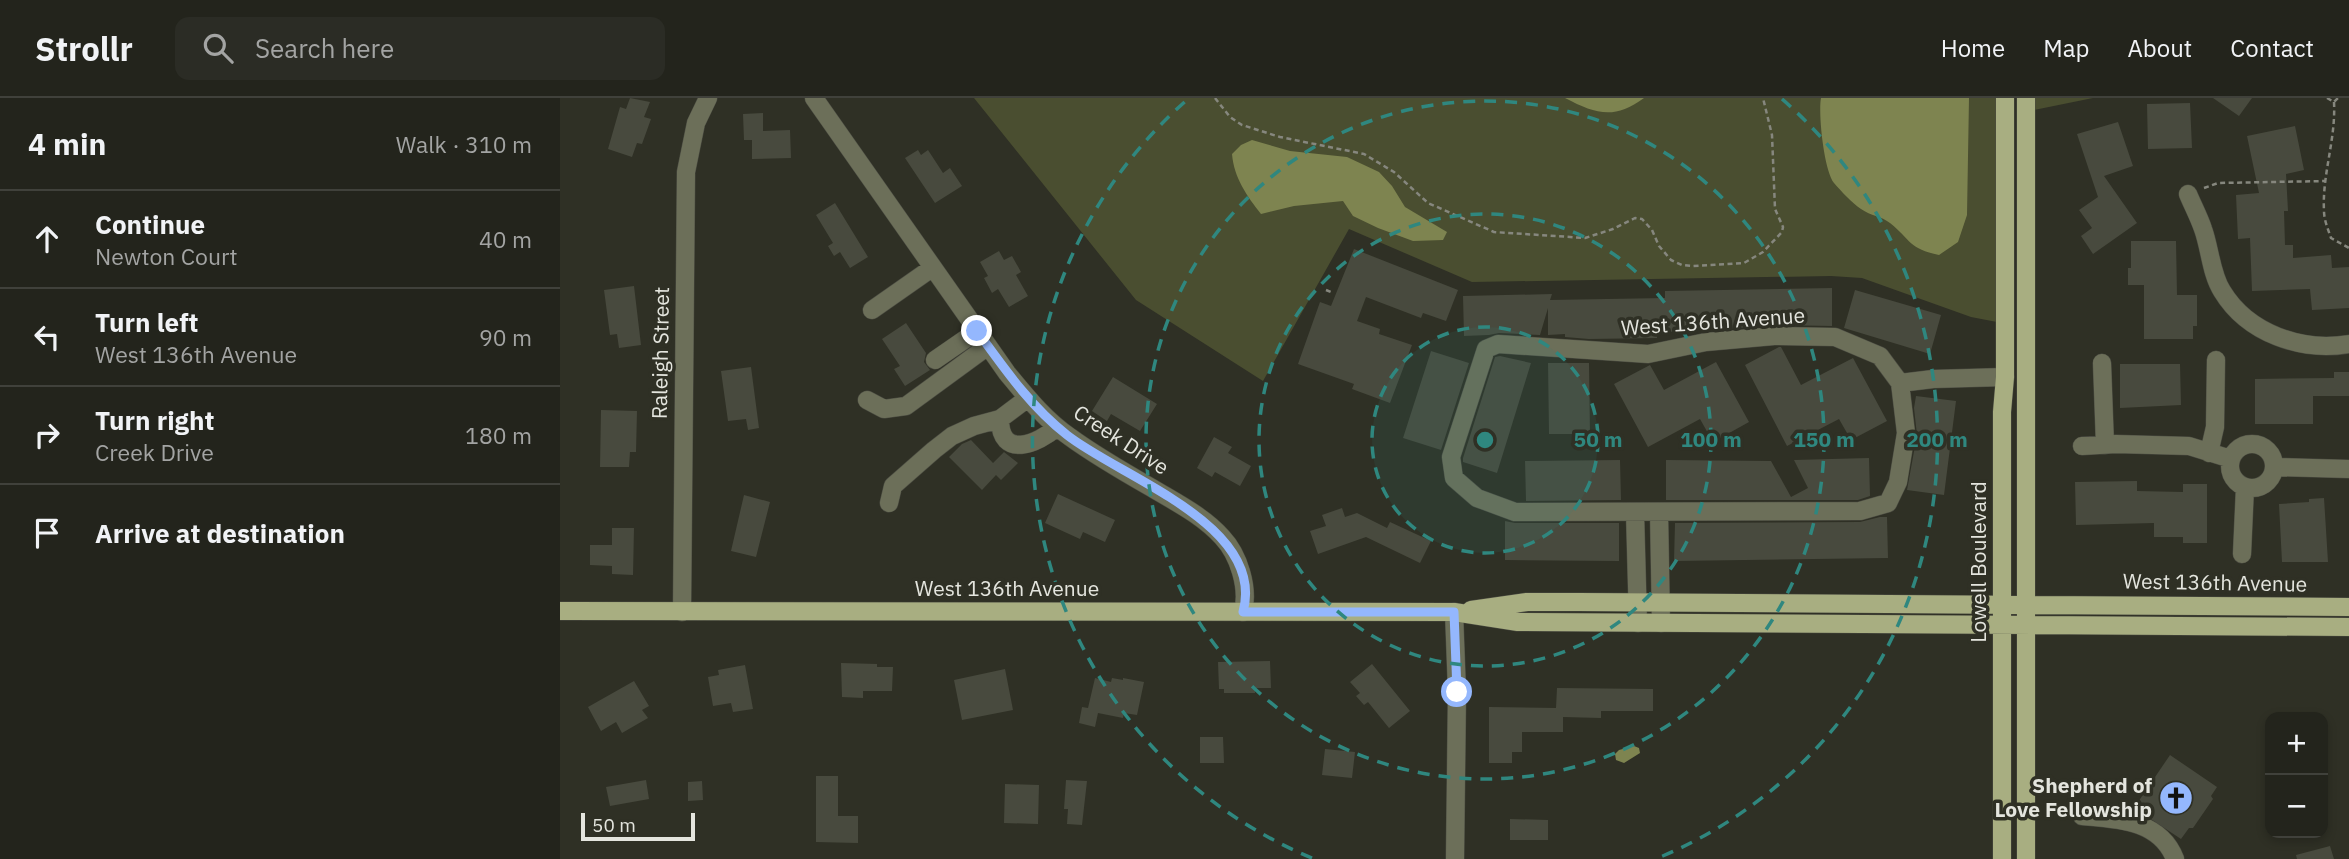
<!DOCTYPE html>
<meta charset="utf-8">
<style>
:root{--surface:#23241c;--page:#2b2c25;--text:#f1f3f6;--muted:#a3a4a3;--line:#40413b}
body{margin:0;font-family:"IBM Plex Sans",sans-serif;background:var(--page);color:var(--text)}
.controls{position:absolute;right:21px;bottom:21px;display:grid;overflow:hidden;border-radius:14px;box-shadow:0 4px 10px #0003}
.controls button{width:63px;height:63px;display:grid;place-items:center;padding:0;border:0;border-bottom:2px solid var(--line);background:var(--surface);color:var(--text);font:35px sans-serif}
.scale{position:absolute;left:21px;bottom:18px;width:114px;box-sizing:border-box;padding-left:7px;border:4px solid #e4e5de;border-top:0;font-size:19px;line-height:24px;white-space:nowrap;color:#e4e5de;-webkit-text-stroke:5px #2f3025;paint-order:stroke}
.stop{position:absolute;width:21px;height:21px;margin:-16px;border:5px solid #94b7fd;border-radius:50%;background:#fff}
.stop.end{background:#94b7fd;border-color:#fff;box-shadow:0 2px 7px #0008}
.list{margin:0;padding:0;list-style:none}
h2{display:flex;justify-content:space-between;align-items:center;height:91px;margin:0;padding:0 28px;font-size:30px}
h2 small{font-size:23px;font-weight:400;color:var(--muted)}
.list li{display:grid;grid-template-columns:46px 1fr auto;gap:21px;align-items:center;box-sizing:border-box;height:98px;padding:0 28px;border-top:2px solid var(--line)}
.list b{display:block;font-size:26px;white-space:nowrap}
.list p{margin:0;font-size:23px;white-space:nowrap;color:var(--muted)}
.list em{font-size:23px;font-style:normal;color:var(--muted)}
.icon{flex:none;width:38px;height:38px;fill:none;stroke:currentColor;stroke-width:2;stroke-linecap:round;stroke-linejoin:round}
.map{position:relative;flex:none;width:1789px;height:761px;overflow:hidden}
header{display:flex;align-items:center;gap:42px;box-sizing:border-box;height:98px;padding:0 35px;background:var(--surface);border-bottom:2px solid var(--line)}
header strong{font-size:33px}
nav{display:flex;gap:38px;margin-inline-start:auto;font-size:24px}
.search{width:490px;height:63px;background:var(--page);display:flex;align-items:center;gap:18px;box-sizing:border-box;padding:0 24px;border-radius:14px;color:var(--muted);font-size:26px}
main{display:flex}
aside{flex:1;background:var(--surface)}
.map>svg:first-child{display:block}
.green{fill:#4a4e30}
.water{fill:#7e8450}
.building{fill:#484a3e}
.lines{fill:none;stroke-linecap:round;stroke-linejoin:round}
.minor-casing{stroke:#4c4d43;stroke-width:19}
.major-casing{stroke:#4c4d43;stroke-width:19}
.path{stroke:#86877e;stroke-width:2.5;stroke-dasharray:5 3.5;stroke-linecap:butt}
.minor{stroke:#6c6f59;stroke-width:18}
.major{stroke:#a8ae81;stroke-width:18}
.route{stroke:#94b7fd;stroke-width:9}
.ring{fill:none;stroke:#2f877f;stroke-width:3.5;stroke-dasharray:12 9}
.labels{text-anchor:middle;stroke-width:7;stroke-linejoin:round;paint-order:stroke}
.street-label{font-size:21px;fill:#e4e5de;stroke:#2f3025}
.poi-label{font-size:21px;font-weight:bold;fill:#e4e5de;stroke:#2f3025;text-anchor:end}
.centre{fill:#2f877f;stroke:#2f3025;stroke-width:3.5}
.ring-label{font-size:21px;text-anchor:middle;font-weight:bold;fill:#2f877f;stroke:#2f3025;stroke-width:7;stroke-linejoin:round;paint-order:stroke}
</style>
<header>
<strong>Strollr</strong>
<div class="search"><svg class="icon" aria-label="search" viewBox="0 0 24 24"><circle cx="10" cy="10" r="6"/><path d="M15 15l6 6"/></svg>Search here</div>
<nav><a>Home</a><a>Map</a><a>About</a><a>Contact</a></nav>
</header>
<main>
<aside>
<h2>4 min<small>Walk · 310 m</small></h2>
<ul class="list">
<li><svg class="icon" aria-label="ahead" viewBox="0 0 24 24"><path d="M12 20V5M6 11l6-6 6 6"/></svg><div><b>Continue</b><p>Newton Court</p></div><em>40 m</em></li>
<li><svg class="icon" aria-label="left" viewBox="0 0 24 24"><path d="M17 20v-9H6M10 6l-5 5 5 5"/></svg><div><b>Turn left</b><p>West 136th Avenue</p></div><em>90 m</em></li>
<li><svg class="icon" aria-label="right" viewBox="0 0 24 24"><path d="M7 20v-9h11M14 6l5 5-5 5"/></svg><div><b>Turn right</b><p>Creek Drive</p></div><em>180 m</em></li>
<li><svg class="icon" aria-label="arrive" viewBox="0 0 24 24"><path d="M6 21V4h12l-3 4 3 4H6"/></svg><div><b>Arrive at destination</b></div></li>
</ul>
</aside>
<div class="map">
<svg width="1789" height="761" viewBox="0 0 1789 761">
<rect width="100%" height="100%" fill="#2f3025"/>
<path class="green" d="M 414,0 L 1437,0 L 1437,224 L 1411,219 L 1302,180 L 1271,178 L 912,184 L 789,131 L 703,283 L 576,202 Z
M 1474,0 L 1533,0 L 1474,12 Z"/>
<path class="water" d="M 1005,0 L 1084,0 C 1054,22 1036,16 1005,0 Z
M 1261,0 L 1409,0 L 1407,117 L 1398,144 L 1379,157 C 1349,151 1351,142 1330,125 C 1321,118 1311,118 1301,111 C 1292,105 1281,93 1274,85 C 1264,72 1258,16 1261,0 Z
M 692,42 L 730,53 L 787,59 L 819,74 L 832,88 L 845,109 L 887,134 L 883,142 L 853,143 L 818,130 L 793,118 L 783,103 L 734,108 L 701,116 C 687,98 674,80 672,56 L 681,47 Z
M 1074,648 L 1079,650 L 1080,655 L 1064,665 L 1056,662 L 1055,656 L 1059,652 Z"/>
<path class="building" d="M 70,0 L 90,4 L 84,19 L 91,21 L 82,46 L 77,45 L 72,59 L 48,51 L 60,9 L 66,11 Z
M 1653,0 L 1692,0 L 1679,18 Z
M 1630,5 L 1632,50 L 1588,51 L 1587,6 Z
M 203,15 L 203,33 L 230,32 L 231,60 L 192,61 L 192,42 L 184,42 L 183,16 Z
M 1558,24 L 1573,68 L 1544,78 L 1577,125 L 1533,156 L 1521,138 L 1532,130 L 1519,112 L 1538,99 L 1517,36 Z
M 1735,28 L 1744,72 L 1726,76 L 1728,113 L 1724,113 L 1725,147 L 1733,147 L 1733,160 L 1771,157 L 1772,170 L 1789,169 L 1789,210 L 1752,212 L 1750,191 L 1692,193 L 1690,140 L 1678,141 L 1676,97 L 1699,95 L 1687,38 Z
M 358,52 L 361,57 L 368,52 L 383,75 L 390,70 L 402,88 L 375,105 L 345,60 Z
M 275,105 L 308,159 L 290,170 L 280,154 L 274,158 L 268,148 L 273,145 L 256,117 Z
M 1571,143 L 1616,143 L 1617,197 L 1637,197 L 1637,228 L 1633,228 L 1633,241 L 1584,241 L 1584,187 L 1568,187 L 1568,170 L 1571,170 Z
M 794,151 L 898,192 L 886,223 L 863,215 L 861,220 L 806,199 L 797,223 L 820,231 L 819,236 L 852,247 L 830,305 L 792,291 L 794,286 L 738,266 L 760,204 L 771,208 Z
M 439,153 L 444,162 L 452,158 L 461,174 L 456,177 L 468,198 L 449,209 L 438,191 L 432,195 L 424,180 L 428,178 L 420,164 Z
M 74,188 L 81,247 L 59,250 L 57,236 L 50,237 L 44,192 Z
M 1272,190 L 1272,228 L 1213,227 L 1142,233 L 1097,234 L 1097,240 L 1029,241 L 1005,239 L 1005,236 L 988,237 L 988,210 L 980,237 L 939,235 L 929,237 L 904,238 L 903,198 L 992,196 L 990,202 L 1105,200 L 1105,193 Z
M 1295,192 L 1381,217 L 1370,256 L 1284,230 Z
M 346,225 L 366,255 L 364,264 L 370,272 L 345,288 L 334,271 L 340,268 L 322,241 Z
M 1219,249 L 1221,249 L 1241,287 L 1293,260 L 1327,323 L 1291,342 L 1279,321 L 1227,348 L 1185,267 Z
M 871,253 L 909,265 L 881,352 L 843,340 Z
M 940,258 L 971,265 L 937,375 L 903,364 L 903,360 L 935,259 Z
M 1156,264 L 1189,324 L 1153,344 L 1140,321 L 1088,349 L 1054,286 L 1090,267 L 1104,292 Z
M 988,265 L 1029,265 L 1030,336 L 989,336 Z
M 1560,266 L 1620,266 L 1621,307 L 1560,310 Z
M 191,269 L 199,330 L 188,332 L 186,321 L 168,323 L 161,273 Z
M 1774,274 L 1789,274 L 1789,298 L 1753,298 L 1753,326 L 1695,326 L 1695,281 L 1774,280 Z
M 553,279 L 597,306 L 580,333 L 551,316 L 547,323 L 532,313 Z
M 1356,298 L 1396,303 L 1384,397 L 1347,392 L 1357,337 L 1354,310 Z
M 41,312 L 77,313 L 76,354 L 70,354 L 69,369 L 40,369 Z
M 654,339 L 672,349 L 668,355 L 691,368 L 680,388 L 655,374 L 652,379 L 637,370 Z
M 411,342 L 433,365 L 444,354 L 458,365 L 441,382 L 436,377 L 422,392 L 389,359 L 402,346 Z
M 1309,360 L 1310,398 L 1298,402 L 1106,402 L 1106,362 L 1211,363 L 1231,399 L 1248,390 L 1234,362 Z
M 1060,362 L 1061,402 L 966,403 L 965,363 Z
M 1577,383 L 1577,393 L 1623,394 L 1623,386 L 1647,386 L 1647,445 L 1623,445 L 1623,439 L 1594,439 L 1594,425 L 1516,427 L 1515,384 Z
M 498,396 L 555,422 L 545,444 L 523,434 L 520,441 L 485,425 Z
M 184,397 L 210,404 L 196,459 L 171,453 Z
M 1764,400 L 1768,464 L 1722,464 L 1719,406 L 1749,404 L 1749,401 Z
M 782,410 L 785,419 L 797,415 L 827,430 L 830,424 L 871,443 L 860,465 L 806,439 L 758,456 L 750,433 L 766,428 L 762,417 Z
M 1320,419 L 1327,419 L 1328,460 L 1114,463 L 1115,425 L 1300,424 Z
M 945,423 L 955,425 L 1059,425 L 1059,463 L 945,462 Z
M 52,430 L 74,430 L 73,477 L 52,476 L 52,468 L 30,467 L 30,447 L 52,447 Z
M 710,563 L 711,590 L 695,590 L 695,595 L 664,595 L 664,591 L 659,591 L 658,564 Z
M 281,565 L 317,566 L 317,569 L 333,569 L 332,593 L 303,593 L 303,600 L 282,599 Z
M 812,566 L 850,613 L 829,630 L 808,604 L 804,607 L 796,598 L 800,595 L 790,584 Z
M 185,567 L 193,611 L 173,614 L 171,605 L 153,608 L 148,579 L 159,577 L 158,572 Z
M 445,571 L 453,612 L 402,622 L 394,582 Z
M 535,580 L 551,584 L 552,580 L 563,582 L 563,580 L 584,584 L 577,617 L 564,615 L 563,620 L 538,615 L 535,629 L 519,625 L 522,609 L 528,610 Z
M 74,583 L 89,608 L 82,612 L 88,620 L 62,635 L 56,624 L 41,633 L 28,609 Z
M 997,590 L 1093,591 L 1093,613 L 1041,613 L 1041,620 L 1003,619 L 1003,634 L 962,634 L 962,654 L 952,654 L 952,665 L 929,665 L 929,609 L 996,610 Z
M 640,639 L 663,639 L 664,665 L 640,665 Z
M 765,651 L 795,654 L 792,680 L 762,677 Z
M 1610,657 L 1657,689 L 1651,698 L 1653,701 L 1633,730 L 1629,730 L 1621,741 L 1574,710 Z
M 256,678 L 278,678 L 278,718 L 298,718 L 298,745 L 256,744 Z
M 86,682 L 89,701 L 50,708 L 46,689 Z
M 506,682 L 527,683 L 522,727 L 507,726 L 508,711 L 504,711 Z
M 142,683 L 143,702 L 128,703 L 128,684 Z
M 445,686 L 479,687 L 478,726 L 444,725 Z
M 950,721 L 988,722 L 988,742 L 950,742 Z
M 1770,748 L 1774,761 L 1737,761 L 1736,757 Z"/>
<g class="lines">
<g class="minor-casing">
<path id="minor" d="M 254,0 L 447,275 C 466,298 485,322 510,339 C 536,358 564,374 592,390 C 617,405 643,418 662,439 C 679,457 689,490 683,514
M 1628,96 C 1633,108 1639,119 1643,131 C 1650,150 1651,176 1662,193 C 1688,236 1742,254 1789,246
M 312,212 L 372,170
M 1214,238 L 1275,239 L 1320,258 L 1340,285 L 1346,335 L 1338,384 L 1328,405 L 1300,413 L 955,414 L 917,400 L 894,380 L 891,359 L 926,251 L 938,246 L 1088,256 L 1146,244 Z
M 375,262 L 417,233
M 1542,265 L 1545,347
M 1340,285 L 1373,281 L 1445,279
M 307,302 L 324,311 L 346,308 L 428,248
M 440,321 C 440,362 478,346 497,329
M1670 368a22 22 0 1 1 44 0a22 22 0 1 1-44 0Z
M 1522,348 L 1556,346 L 1629,348 L 1671,361
M 1649,355 L 1655,329 L 1656,262
M 1714,369 L 1789,371
M 329,405 L 333,388 L 374,352 L 392,338 L 414,328 L 440,321 L 468,300
M 1075,414 L 1078,525
M 1099,414 L 1101,525
M 1682,456 L 1685,389
M 122,514 L 126,74 L 136,25 L 148,0
M 894,514 L 897,594 L 895,761
M 1522,718 C 1558,721 1600,722 1615,761"/>
</g>
<g class="major-casing">
<path id="major" d="M 1466,0 L 1466,761
M 911,512 L 967,504 L 1018,504 L 1789,509
M 0,513 L 894,514 L 958,524 L 1789,529
M 1442,761 L 1442,314 L 1445,279 L 1445,0"/>
</g>
<path class="path" d="M 655,0 L 670,19 L 682,27 L 720,39 L 804,56 L 834,74 L 868,105 L 934,134 L 1025,140 L 1053,131 L 1075,120 L 1082,121 L 1092,132 L 1099,148 L 1111,162 L 1122,167 L 1133,168 L 1184,165 L 1203,154 L 1222,134 L 1223,129 L 1215,111 L 1212,37 L 1203,0
M 1767,0 L 1774,4 L 1778,0
M 1774,4 C 1776,42 1762,76 1764,113 C 1764,122 1768,131 1771,140 L 1789,150
M 1644,90 L 1658,85 L 1766,83
M 766,192 L 773,195"/>
<use href="#minor" class="minor"/>
<use href="#major" class="major"/>
</g>
<g class="lines">
<path class="route" d="M 417,233 C 444,270 470,308 507,337 C 560,379 707,427 683,514 L 894,514 L 897,594"/>
</g>
<circle cx="925" cy="342" r="113" fill="#2f877f" fill-opacity=".12"/>
<g class="ring">
<circle cx="925" cy="342" r="113"/>
<circle cx="925" cy="342" r="226"/>
<circle cx="925" cy="342" r="339"/>
<path d="M752 760A452 452 0 0 1 628 1M1222 1A452 452 0 0 1 1098 760"/>
</g>
<defs>
<g id="church-disc" transform="scale(1.75)"><circle r="9.5" fill="#94b7fd" stroke="#2f3025"/><path d="M-1.2-6h2.4v3.5h3.3v2.4h-3.3V6h-2.4V-.1h-3.3v-2.4h3.3Z" fill="#111"/></g>
</defs>
<g fill-rule="evenodd">
<use href="#church-disc" x="1616" y="700"/>
</g>
<g class="labels">
<g class="street-label">
<text transform="translate(1153 224) rotate(-4)" y="7">West 136th Avenue</text>
<text transform="translate(101 255) rotate(-89)" y="7">Raleigh Street</text>
<text transform="translate(561 342) rotate(33)" y="7">Creek Drive</text>
<text transform="translate(1419 464) rotate(-90)" y="7">Lowell Boulevard</text>
<text transform="translate(1655 485) rotate(1)" y="7">West 136th Avenue</text>
<text x="447" y="498">West 136th Avenue</text>
</g>
<g class="poi-label">
<text x="1592" y="695">Shepherd of<tspan x="1592" dy="24">Love Fellowship</tspan></text>
</g>
</g>
<circle cx="925" cy="342" r="10" class="centre"/>
<g class="ring-label">
<text x="1038" y="349">50 m</text>
<text x="1151" y="349">100 m</text>
<text x="1264" y="349">150 m</text>
<text x="1377" y="349">200 m</text>
</g>
</svg>
<div class="controls">
<button>+</button>
<button>−</button>
</div>
<div class="scale">50 m</div>
<div class="stop" style="left:897px;top:594px"></div>
<div class="stop end" style="left:417px;top:233px"></div>
</div>
</main>
